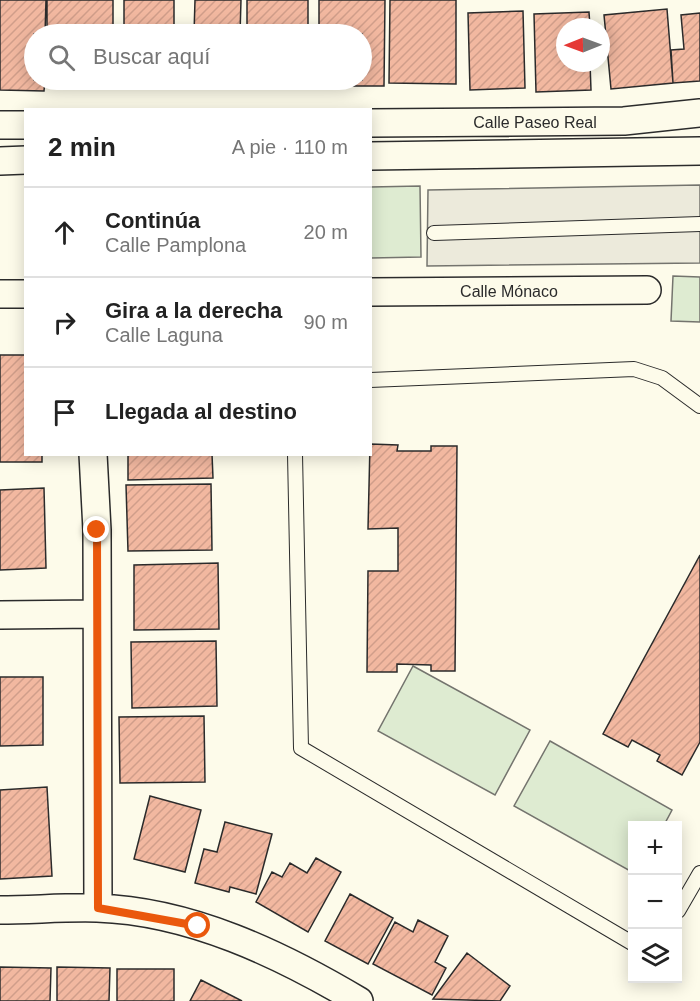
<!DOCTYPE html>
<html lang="es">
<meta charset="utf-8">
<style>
:root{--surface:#fff;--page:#f6f6f6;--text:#222;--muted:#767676;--line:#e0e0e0}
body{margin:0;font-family:Arial,sans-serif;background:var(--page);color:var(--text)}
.controls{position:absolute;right:18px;bottom:18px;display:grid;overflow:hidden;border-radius:0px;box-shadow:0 3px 15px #0003}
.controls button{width:54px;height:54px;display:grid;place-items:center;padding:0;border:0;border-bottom:2px solid var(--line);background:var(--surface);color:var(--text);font:30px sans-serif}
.compass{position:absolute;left:556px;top:18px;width:54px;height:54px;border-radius:50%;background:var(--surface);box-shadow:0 3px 15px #0003;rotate:269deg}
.stop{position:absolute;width:18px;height:18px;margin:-14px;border:4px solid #ea580c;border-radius:50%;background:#fff}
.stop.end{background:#ea580c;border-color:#fff;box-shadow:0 2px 6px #0008}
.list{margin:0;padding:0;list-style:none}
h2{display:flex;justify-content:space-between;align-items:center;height:78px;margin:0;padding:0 24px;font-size:26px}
h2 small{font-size:20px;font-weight:400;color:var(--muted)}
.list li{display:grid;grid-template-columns:39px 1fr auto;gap:18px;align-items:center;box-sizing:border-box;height:90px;padding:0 24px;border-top:2px solid var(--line)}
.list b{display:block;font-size:22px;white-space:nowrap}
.list p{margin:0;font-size:20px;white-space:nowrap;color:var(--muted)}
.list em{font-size:20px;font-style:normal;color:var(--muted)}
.icon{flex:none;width:33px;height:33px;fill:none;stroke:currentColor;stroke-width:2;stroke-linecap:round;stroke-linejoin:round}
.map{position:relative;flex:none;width:700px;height:1001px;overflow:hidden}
.search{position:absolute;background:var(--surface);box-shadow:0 3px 15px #0003;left:24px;top:24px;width:348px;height:66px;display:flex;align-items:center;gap:15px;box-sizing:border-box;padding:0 21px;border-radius:33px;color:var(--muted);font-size:22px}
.panel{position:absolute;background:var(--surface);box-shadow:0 3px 15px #0003;left:24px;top:108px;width:348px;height:348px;border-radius:0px}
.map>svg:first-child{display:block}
.garden{fill:#deebd1;stroke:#74746e;stroke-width:1.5}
.parking{fill:#eceadb;stroke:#74746e;stroke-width:1.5}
.building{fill:url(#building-hatch);stroke:#2b2b2b;stroke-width:1.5}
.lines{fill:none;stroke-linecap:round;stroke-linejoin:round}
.service-casing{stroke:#2b2b2b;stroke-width:16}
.minor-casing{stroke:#2b2b2b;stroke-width:30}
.service{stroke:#fdfbea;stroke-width:14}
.minor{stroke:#fdfbea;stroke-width:27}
.route{stroke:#ea580c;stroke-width:8}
.labels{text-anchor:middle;stroke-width:4.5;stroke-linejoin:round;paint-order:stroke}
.street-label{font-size:16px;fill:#2b2b2b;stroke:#fdfbea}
</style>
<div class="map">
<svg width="700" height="1001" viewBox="0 0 700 1001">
<defs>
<pattern id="building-hatch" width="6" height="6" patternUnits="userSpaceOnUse" patternTransform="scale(1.5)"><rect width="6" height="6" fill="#f2b8a0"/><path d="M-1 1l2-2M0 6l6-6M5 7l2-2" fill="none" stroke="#d09e8a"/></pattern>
</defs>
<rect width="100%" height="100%" fill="#fdfbea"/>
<path class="garden" d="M 420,186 L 421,257 L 371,258 L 371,187 Z
M 673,276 L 700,277 L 700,322 L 671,321 Z
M 413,666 L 530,730 L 495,795 L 378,731 Z
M 550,741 L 672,810 L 664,825 L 632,826 L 632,872 L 514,806 Z"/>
<path class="parking" d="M 700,185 L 700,263 L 427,266 L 428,190 Z"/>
<path class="building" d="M 0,0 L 46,0 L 45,34 L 34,34 L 34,80 L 45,80 L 44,91 L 0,90 Z
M 47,0 L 113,0 L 113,34 L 47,34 Z
M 124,0 L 174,0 L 174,34 L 124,34 Z
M 195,0 L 241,0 L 240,34 L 194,34 Z
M 247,0 L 308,0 L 308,34 L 247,34 Z
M 319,0 L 385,0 L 384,86 L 318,86 L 318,80 L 362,80 L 362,34 L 319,34 Z
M 390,0 L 456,0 L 456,84 L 389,83 Z
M 667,9 L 673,83 L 611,89 L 604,15 Z
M 523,11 L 525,88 L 470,90 L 468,13 Z
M 589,12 L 590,27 L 565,27 L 565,63 L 590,63 L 591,90 L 536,92 L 534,14 Z
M 700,13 L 700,81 L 673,83 L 671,50 L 684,49 L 681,15 Z
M 47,80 L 113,80 L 113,85 L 47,85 Z
M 124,80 L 174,80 L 174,81 L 124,81 Z
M 182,80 L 238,80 L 238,82 L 226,82 L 227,87 L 182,86 Z
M 247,80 L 307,80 L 307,82 L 247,81 Z
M 0,355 L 26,355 L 26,454 L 42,454 L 42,462 L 0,462 Z
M 370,444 L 398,445 L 397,451 L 431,451 L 431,446 L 457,446 L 455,671 L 431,671 L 431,665 L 397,664 L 397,672 L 367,672 L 368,571 L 398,571 L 398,528 L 368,529 Z
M 128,454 L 212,454 L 213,478 L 128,480 Z
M 211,484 L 212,550 L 128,551 L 126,485 Z
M 44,488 L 46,568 L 0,570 L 0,490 Z
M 700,555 L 700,742 L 682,775 L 657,761 L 660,755 L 632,740 L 628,747 L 603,734 Z
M 218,563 L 219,629 L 134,630 L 134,565 Z
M 216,641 L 217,706 L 132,708 L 131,642 Z
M 0,677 L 43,677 L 43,745 L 0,746 Z
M 204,716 L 205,782 L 120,783 L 119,717 Z
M 47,787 L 52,876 L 0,879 L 0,790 Z
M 150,796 L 201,810 L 185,872 L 134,859 Z
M 225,822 L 272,834 L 256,894 L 230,887 L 229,892 L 195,883 L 204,849 L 217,852 Z
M 316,858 L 341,872 L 308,932 L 256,902 L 272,872 L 282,877 L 290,863 L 307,873 Z
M 350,894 L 393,918 L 368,964 L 325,941 Z
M 418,920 L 448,936 L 435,962 L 446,968 L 432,995 L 373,964 L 395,922 L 413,932 Z
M 467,953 L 510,986 L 500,1001 L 433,999 Z
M 0,967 L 51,968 L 50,1001 L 0,1001 Z
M 57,967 L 110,968 L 109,1001 L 57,1001 Z
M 117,969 L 174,969 L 174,1001 L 117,1001 Z
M 201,980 L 242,1001 L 190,1001 Z"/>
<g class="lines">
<g class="service-casing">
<path id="service" d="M 434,233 L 700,224
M 370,380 L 634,369 L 662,378 L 700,406
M 295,454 L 301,748 L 632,943
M 678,911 L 700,873"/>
</g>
<g class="minor-casing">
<path id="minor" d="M 370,123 L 624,121 L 700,113
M 0,125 L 26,125
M 370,156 L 700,151
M 0,161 L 26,160
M 370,292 L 647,290
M 0,294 L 26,294
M 93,454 L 97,530 L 98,908
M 0,615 L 97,614
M 0,910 C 32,910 65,907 97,908 C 190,911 280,954 359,1001"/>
</g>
<use href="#service" class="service"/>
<use href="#minor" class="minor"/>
</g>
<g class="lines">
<path class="route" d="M 97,530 L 98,908 L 198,926"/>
</g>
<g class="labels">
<g class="street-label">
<text x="535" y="128">Calle Paseo Real</text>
<text x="509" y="297">Calle Mónaco</text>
</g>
</g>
</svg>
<div class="controls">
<button>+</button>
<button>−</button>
<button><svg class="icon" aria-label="layers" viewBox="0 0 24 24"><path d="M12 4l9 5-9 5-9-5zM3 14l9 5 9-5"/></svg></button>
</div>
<svg class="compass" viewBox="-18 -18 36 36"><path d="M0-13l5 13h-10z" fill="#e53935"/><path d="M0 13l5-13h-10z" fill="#767676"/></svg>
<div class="stop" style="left:198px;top:926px"></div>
<div class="stop end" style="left:97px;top:530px"></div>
<div class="search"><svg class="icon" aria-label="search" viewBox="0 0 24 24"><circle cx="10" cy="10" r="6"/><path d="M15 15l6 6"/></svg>Buscar aquí</div>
<section class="panel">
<h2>2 min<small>A pie · 110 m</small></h2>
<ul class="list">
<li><svg class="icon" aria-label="ahead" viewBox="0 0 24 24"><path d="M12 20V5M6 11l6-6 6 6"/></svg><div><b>Continúa</b><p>Calle Pamplona</p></div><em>20 m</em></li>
<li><svg class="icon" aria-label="right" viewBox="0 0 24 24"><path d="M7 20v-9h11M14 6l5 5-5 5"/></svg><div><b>Gira a la derecha</b><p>Calle Laguna</p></div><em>90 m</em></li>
<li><svg class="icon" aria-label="arrive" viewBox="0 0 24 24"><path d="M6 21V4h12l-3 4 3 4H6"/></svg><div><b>Llegada al destino</b></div></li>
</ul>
</section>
</div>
